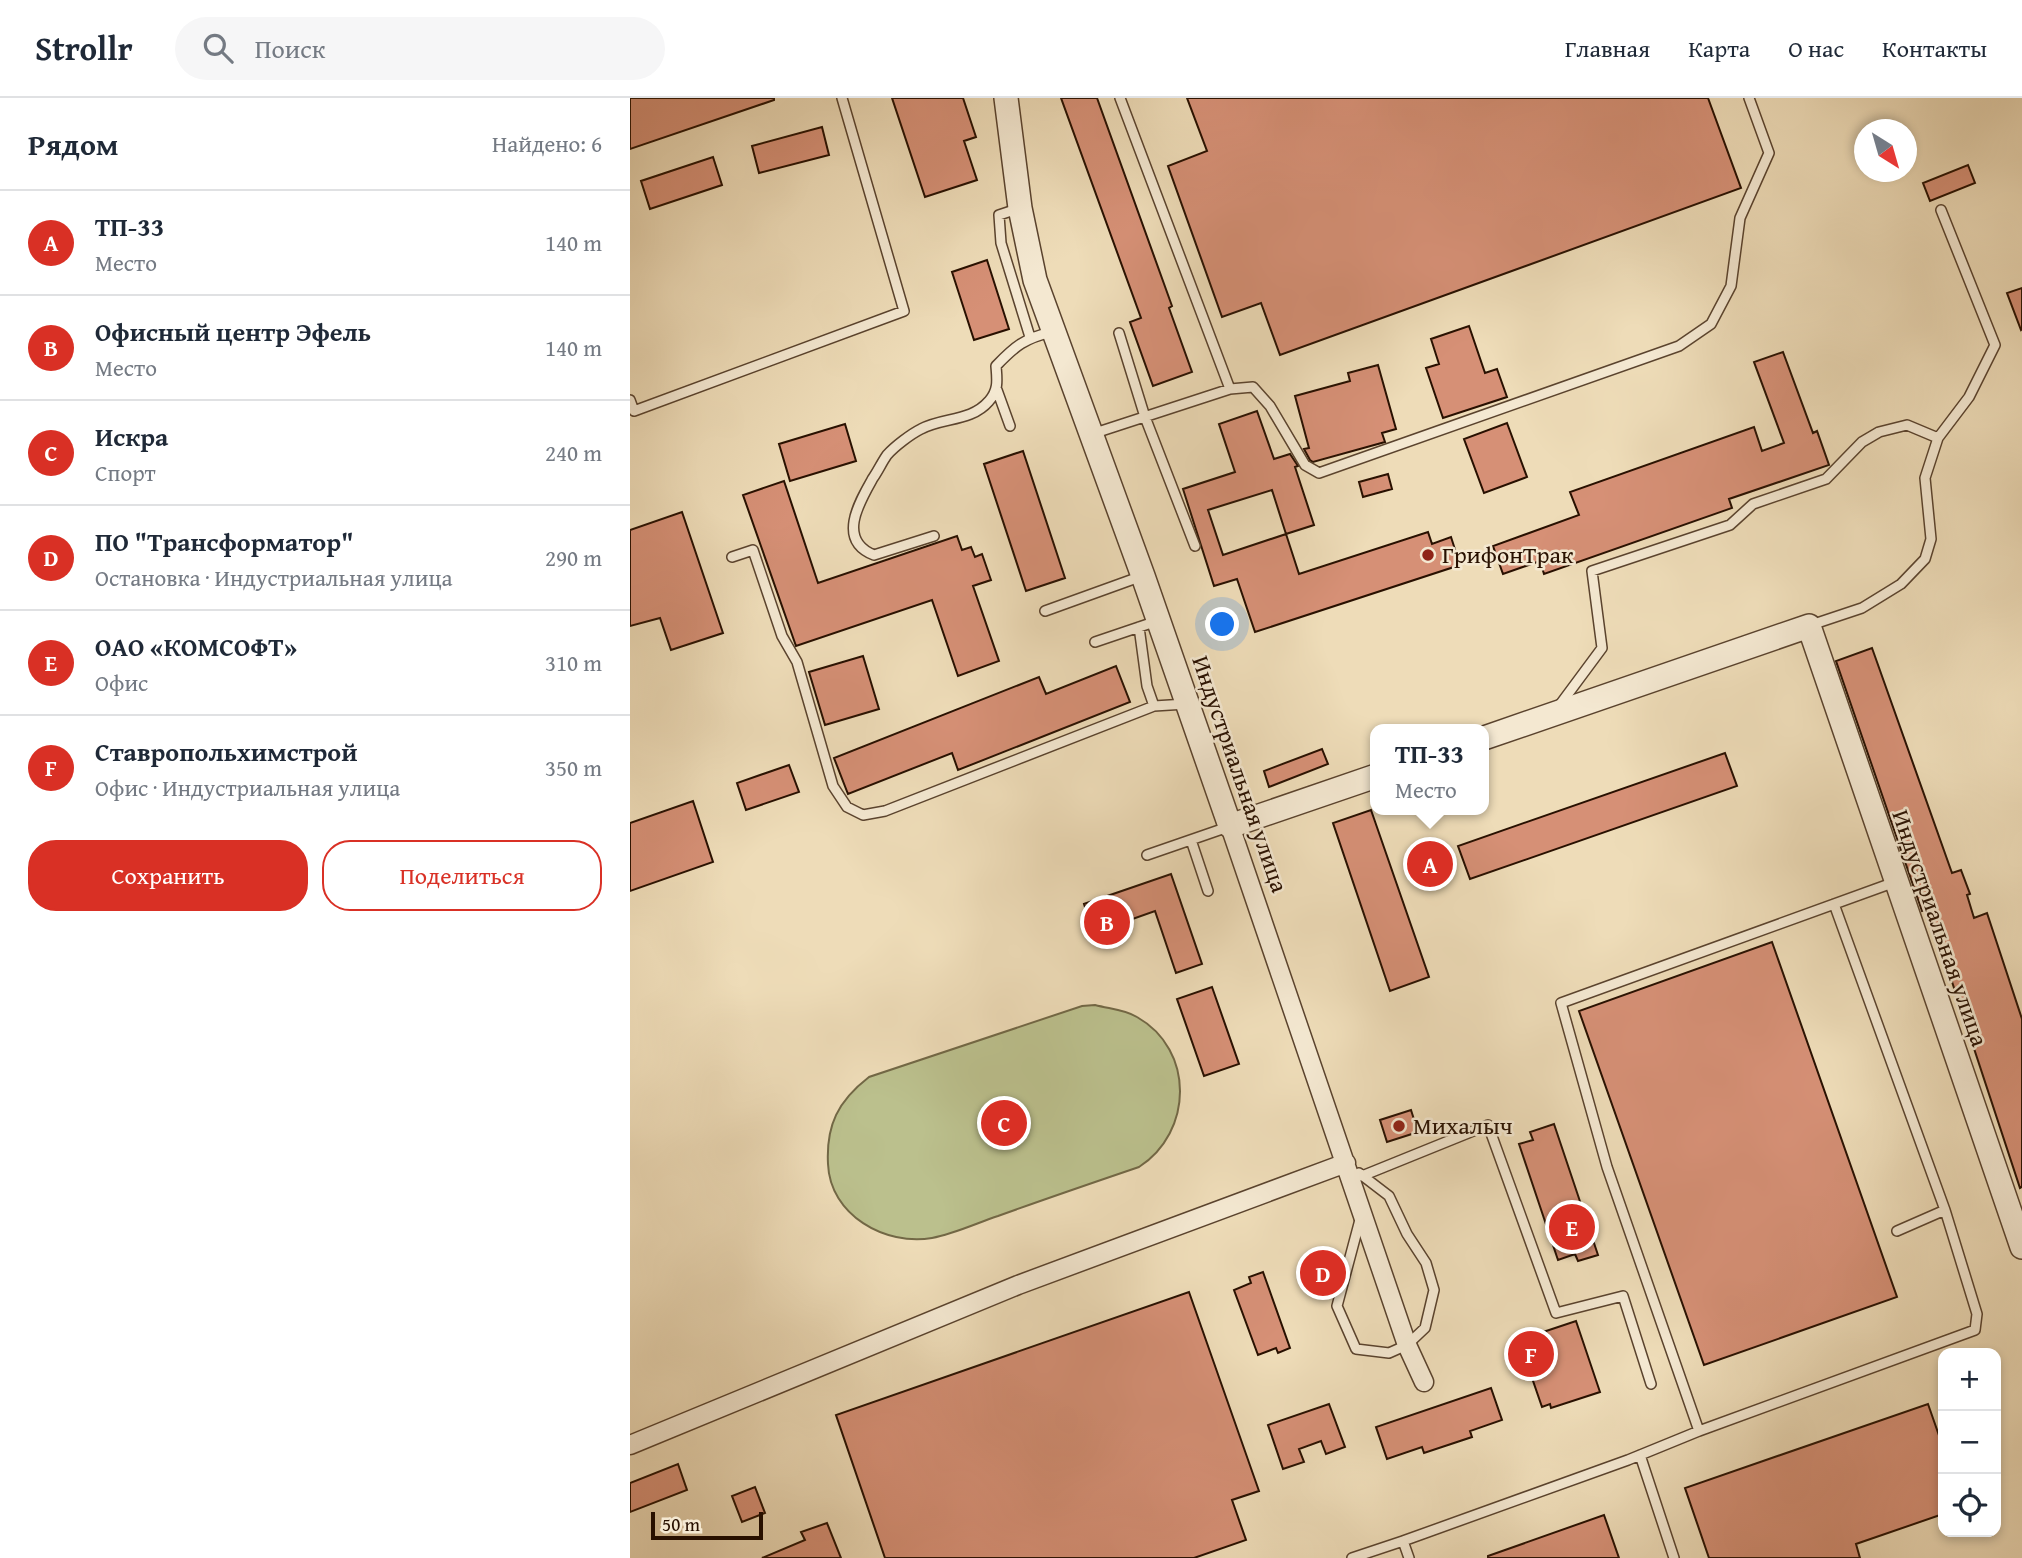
<!DOCTYPE html>
<html lang="ru">
<meta charset="utf-8">
<style>
:root{--surface:#fff;--page:#f6f6f7;--text:#1f2937;--muted:#747a83;--line:#e0e1e3;--accent:#d93025}
body{margin:0;font-family:"Gentium Book Plus",serif;background:var(--page);color:var(--text)}
.controls{position:absolute;right:21px;bottom:21px;display:grid;overflow:hidden;border-radius:14px;box-shadow:0 4px 10px #0003}
.controls button{width:63px;height:63px;display:grid;place-items:center;padding:0;border:0;border-bottom:2px solid var(--line);background:var(--surface);color:var(--text);font:35px sans-serif}
.compass{position:absolute;left:1224px;top:21px;width:63px;height:63px;border-radius:50%;background:var(--surface);box-shadow:0 4px 10px #0003;rotate:143deg}
.scale{position:absolute;left:21px;bottom:18px;width:112px;box-sizing:border-box;padding-left:7px;border:4px solid #281000;border-top:0;font-size:19px;line-height:24px;white-space:nowrap;color:#281000;-webkit-text-stroke:5px #f4e8d1;paint-order:stroke}
.you{position:absolute;left:593px;top:527px;width:24px;height:24px;margin:-18px;border:5px solid #fff;border-radius:50%;background:#1a73e8;box-shadow:0 0 0 10px #1a73e833}
.badge{display:grid;place-items:center;width:46px;height:46px;border-radius:50%;background:var(--accent);color:#fff;font-size:23px;font-weight:700}
.pin{position:absolute;translate:-50% -50%;border:4px solid #fff;box-shadow:0 2px 7px #0006}
.popup{position:absolute;left:740px;top:626px;width:119px;height:91px;box-sizing:border-box;display:grid;place-content:center;border-radius:14px;background:var(--surface);filter:drop-shadow(0 2px 5px #0005);font-size:23px;white-space:nowrap;color:var(--muted)}
.popup b{font-size:26px;color:var(--text)}
.popup::after{content:'';position:absolute;left:50%;top:100%;margin-left:-14px;border:14px solid transparent;border-top-color:var(--surface)}
.list{margin:0;padding:0;list-style:none}
h2{display:flex;justify-content:space-between;align-items:center;height:91px;margin:0;padding:0 28px;font-size:30px}
h2 small{font-size:23px;font-weight:400;color:var(--muted)}
.list li{display:grid;grid-template-columns:46px 1fr auto;gap:21px;align-items:center;box-sizing:border-box;height:105px;padding:0 28px;border-top:2px solid var(--line)}
.list b{display:block;font-size:26px;white-space:nowrap}
.list p{margin:0;font-size:23px;white-space:nowrap;color:var(--muted)}
.list em{font-size:23px;font-style:normal;color:var(--muted)}
.actions{display:flex;gap:14px;padding:21px 28px}
.actions a{flex:1;padding:16px 0;border:2px solid var(--accent);border-radius:28px;text-align:center;font-size:24px;color:var(--accent)}
.actions .main{background:var(--accent);color:#fff}
.icon{flex:none;width:38px;height:38px;fill:none;stroke:currentColor;stroke-width:2;stroke-linecap:round;stroke-linejoin:round}
.map{position:relative;flex:none;width:1392px;height:1460px;overflow:hidden}
header{display:flex;align-items:center;gap:42px;box-sizing:border-box;height:98px;padding:0 35px;background:var(--surface);border-bottom:2px solid var(--line)}
header strong{font-size:33px}
nav{display:flex;gap:38px;margin-inline-start:auto;font-size:24px}
.search{width:490px;height:63px;background:var(--page);display:flex;align-items:center;gap:18px;box-sizing:border-box;padding:0 24px;border-radius:38px;color:var(--muted);font-size:26px}
main{display:flex}
aside{flex:1;background:var(--surface)}
.map>svg:first-child{display:block}
.green{fill:#bbc08d;stroke:#726846;stroke-width:2}
.building{fill:#d69076;stroke:#281000;stroke-width:2;fill-rule:evenodd}
.lines{fill:none;stroke-linecap:round;stroke-linejoin:round}
.service-casing{stroke:#5a432e;stroke-width:12}
.minor-casing{stroke:#5a432e;stroke-width:21}
.tertiary-casing{stroke:#5a432e;stroke-width:26}
.service{stroke:#f4e8d1;stroke-width:9}
.minor{stroke:#f4e8d1;stroke-width:18}
.tertiary{stroke:#f4e8d1;stroke-width:23}
.poi-dot{fill:#8f2418;stroke:#f4e8d1;stroke-width:2.5}
.labels{text-anchor:middle;stroke-width:5;stroke-linejoin:round;paint-order:stroke}
.poi-label{font-size:24px;fill:#281000;stroke:#f4e8d1;text-anchor:start}
.street-label{font-size:24px;fill:#281000;stroke:#f4e8d1}
</style>
<header>
<strong>Strollr</strong>
<div class="search"><svg class="icon" aria-label="search" viewBox="0 0 24 24"><circle cx="10" cy="10" r="6"/><path d="M15 15l6 6"/></svg>Поиск</div>
<nav><a>Главная</a><a>Карта</a><a>О нас</a><a>Контакты</a></nav>
</header>
<main>
<aside>
<h2>Рядом<small>Найдено: 6</small></h2>
<ul class="list">
<li><span class="badge">A</span><div><b>ТП-33</b><p>Место</p></div><em>140 m</em></li>
<li><span class="badge">B</span><div><b>Офисный центр Эфель</b><p>Место</p></div><em>140 m</em></li>
<li><span class="badge">C</span><div><b>Искра</b><p>Спорт</p></div><em>240 m</em></li>
<li><span class="badge">D</span><div><b>ПО &quot;Трансформатор&quot;</b><p>Остановка · Индустриальная улица</p></div><em>290 m</em></li>
<li><span class="badge">E</span><div><b>ОАО «КОМСОФТ»</b><p>Офис</p></div><em>310 m</em></li>
<li><span class="badge">F</span><div><b>Ставропольхимстрой</b><p>Офис · Индустриальная улица</p></div><em>350 m</em></li>
</ul>
<div class="actions"><a class="main">Сохранить</a><a>Поделиться</a></div>
</aside>
<div class="map">
<svg width="1392" height="1460" viewBox="0 0 1392 1460">
<rect width="100%" height="100%" fill="#eedcb8"/>
<filter id="stains"><feTurbulence type="fractalNoise" baseFrequency=".00286" numOctaves="4"/><feColorMatrix values="0 0 0 0 .2 0 0 0 0 .09 0 0 0 0 .02 0 0 0 .5 -.17"/></filter>
<radialGradient id="worn" r=".72"><stop offset=".6" stop-color="#630" stop-opacity="0"/><stop offset="1" stop-color="#630" stop-opacity=".3"/></radialGradient>
<path class="green" d="M 465,907 C 480,911 494,911 507,919 C 565,952 563,1034 509,1069 C 462,1085 415,1101 368,1118 C 347,1125 324,1136 302,1140 C 255,1148 200,1117 198,1066 C 196,1027 208,1003 239,979 L 452,908 Z"/>
<path class="building" d="M 0,0 L 144,0 L 144,2 L 0,51 Z
M 262,0 L 333,0 L 346,39 L 334,43 L 347,82 L 295,99 Z
M 431,0 L 467,0 L 542,208 L 539,210 L 562,274 L 523,288 L 500,224 L 511,220 Z
M 557,0 L 1078,0 L 1111,90 L 650,257 L 631,205 L 592,219 L 538,68 L 577,53 Z
M 192,29 L 199,57 L 129,75 L 122,48 Z
M 83,59 L 92,87 L 20,111 L 11,83 Z
M 1338,67 L 1345,85 L 1300,103 L 1293,85 Z
M 357,162 L 379,231 L 344,242 L 322,174 Z
M 1392,190 L 1392,231 L 1391,232 L 1377,195 Z
M 839,228 L 855,275 L 867,271 L 877,299 L 813,320 L 796,270 L 809,266 L 801,241 Z
M 1153,254 L 1183,335 L 1187,333 L 1199,367 L 1099,401 L 1102,410 L 914,476 L 910,463 L 873,476 L 863,448 L 949,417 L 940,394 L 1124,329 L 1132,353 L 1154,345 L 1124,264 Z
M 748,267 L 766,331 L 752,335 L 755,344 L 683,364 L 680,362 L 674,351 L 679,350 L 665,298 L 720,283 L 718,275 Z
M 627,313 L 644,361 L 660,356 L 668,368 L 665,369 L 684,427 L 656,436 L 669,476 L 798,434 L 802,446 L 821,439 L 830,467 L 625,534 L 607,481 L 584,488 L 553,391 L 605,374 L 589,326 ZM 642,392 L 656,436 L 593,457 L 578,412 Z
M 877,325 L 897,379 L 854,395 L 834,341 Z
M 215,326 L 226,363 L 160,383 L 149,346 Z
M 393,353 L 435,480 L 396,493 L 354,366 Z
M 758,376 L 762,391 L 733,399 L 729,384 Z
M 154,383 L 188,485 L 327,438 L 332,452 L 341,449 L 345,459 L 352,456 L 361,482 L 343,488 L 369,563 L 328,578 L 302,502 L 166,548 L 113,397 Z
M 52,414 L 93,535 L 41,552 L 30,520 L 0,528 L 0,432 Z
M 1242,550 L 1322,775 L 1331,772 L 1340,796 L 1337,797 L 1344,820 L 1357,815 L 1392,921 L 1392,1089 L 1390,1090 L 1298,811 L 1292,813 L 1206,563 Z
M 233,558 L 249,611 L 195,627 L 179,574 Z
M 486,568 L 500,604 L 328,672 L 322,655 L 218,696 L 204,660 L 409,579 L 416,596 Z
M 692,651 L 698,666 L 639,689 L 634,673 Z
M 1095,655 L 1107,688 L 840,781 L 828,748 Z
M 159,667 L 169,694 L 116,712 L 107,685 Z
M 63,703 L 83,764 L 0,793 L 0,725 Z
M 741,712 L 799,879 L 760,893 L 703,725 Z
M 804,754 L 811,773 L 795,779 L 788,759 Z
M 541,776 L 572,866 L 546,875 L 525,813 L 463,835 L 454,806 Z
M 1142,844 L 1267,1199 L 1074,1267 L 949,913 Z
M 582,889 L 609,966 L 574,978 L 547,901 Z
M 781,1012 L 788,1034 L 757,1044 L 750,1022 Z
M 924,1026 L 968,1157 L 948,1163 L 945,1156 L 928,1162 L 889,1046 L 903,1042 L 900,1034 Z
M 633,1174 L 660,1250 L 648,1255 L 646,1250 L 628,1257 L 604,1192 L 621,1185 L 619,1179 Z
M 559,1194 L 629,1393 L 602,1402 L 616,1442 L 564,1460 L 255,1460 L 206,1317 Z
M 946,1223 L 970,1294 L 921,1310 L 920,1306 L 912,1309 L 889,1242 Z
M 861,1290 L 872,1322 L 840,1333 L 842,1339 L 794,1355 L 792,1349 L 757,1361 L 746,1329 Z
M 699,1306 L 715,1349 L 696,1356 L 691,1343 L 669,1351 L 674,1364 L 653,1371 L 638,1327 Z
M 1298,1306 L 1313,1349 L 1313,1416 L 1226,1446 L 1230,1460 L 1079,1460 L 1055,1390 Z
M 48,1366 L 57,1392 L 0,1414 L 0,1385 Z
M 125,1389 L 135,1415 L 112,1424 L 102,1398 Z
M 974,1417 L 989,1460 L 858,1460 L 858,1458 Z
M 197,1425 L 211,1460 L 132,1460 L 175,1442 L 171,1434 Z"/>
<g class="lines">
<g class="service-casing">
<path id="service" d="M 490,0 L 600,291
M 390,110 L 369,117 L 371,145 L 400,239
M 489,235 L 515,319 L 565,448
M 367,292 L 380,328
M 0,302 L 4,313 L 274,213 L 212,0
M 462,336 L 600,291 L 623,289 L 640,308 L 675,367 L 689,375 L 1049,248 L 1081,226 L 1101,188 L 1110,120 L 1139,55 L 1119,0
M 304,438 L 244,457 C 206,442 230,403 243,380 C 248,373 252,364 257,357 C 265,348 281,336 291,331 C 313,319 341,324 359,303 C 369,292 367,281 366,268 C 385,248 395,240 422,234
M 102,459 L 123,452 L 152,538 L 167,564 L 203,688 L 217,709 L 233,717 L 255,713 L 524,608 L 556,606
M 415,513 L 512,478
M 1181,527 L 1232,510 L 1271,486 L 1295,461 L 1301,441 L 1295,380 L 1308,340 L 1339,299 L 1365,247 L 1311,112
M 509,529 L 517,588 L 524,608
M 465,544 L 527,523
M 929,608 L 972,550 L 962,473 L 1100,427 L 1123,406 L 1196,381 L 1232,344 L 1249,334 L 1277,327 L 1308,340
M 561,742 L 578,793
M 517,757 L 598,729
M 1204,806 L 1315,1112 L 1267,1133
M 729,1075 L 759,1098 L 777,1136 L 796,1165 L 804,1192 L 795,1230 L 777,1247 L 759,1255 L 726,1251 L 707,1208 L 731,1118
M 732,1078 L 858,1027 L 926,1215 L 993,1198 L 1021,1286
M 1069,1333 L 1345,1232 L 1347,1216 L 1315,1112
M 1010,1357 L 1044,1460
M 722,1460 L 773,1443
M 779,1460 L 773,1443 L 998,1362 L 1069,1333 L 977,1069 L 931,905 L 1265,784"/>
</g>
<g class="minor-casing">
<path id="minor" d="M 600,728 L 777,1247 L 794,1284
M 0,1347 L 388,1187 L 716,1065"/>
</g>
<g class="tertiary-casing">
<path id="tertiary" d="M 376,0 L 390,110 L 405,182 L 513,478 L 600,728 L 746,678
M 854,640 L 1179,528 L 1392,1149"/>
</g>
<use href="#service" class="service"/>
<use href="#minor" class="minor"/>
<use href="#tertiary" class="tertiary"/>
</g>
<g class="poi-dot">
<circle cx="798" cy="457" r="7"/>
<circle cx="769" cy="1028" r="7"/>
</g>
<g class="labels">
<g class="poi-label">
<text x="812" y="465">ГрифонТрак</text>
<text x="783" y="1036">Михалыч</text>
</g>
<g class="street-label">
<text transform="translate(610 676) rotate(71)" y="8">Индустриальная улица</text>
<text transform="translate(1310 830) rotate(71)" y="8">Индустриальная улица</text>
</g>
</g>
<rect width="100%" height="100%" filter="url(#stains)"/>
<rect width="100%" height="100%" fill="url(#worn)"/>
</svg>
<div class="controls">
<button>+</button>
<button>−</button>
<button><svg class="icon" aria-label="locate" viewBox="0 0 24 24"><circle cx="12" cy="12" r="6"/><path d="M12 2v4M12 18v4M2 12h4M18 12h4"/></svg></button>
</div>
<svg class="compass" viewBox="-18 -18 36 36"><path d="M0-13l5 13h-10z" fill="#e53935"/><path d="M0 13l5-13h-10z" fill="#747a83"/></svg>
<div class="scale">50 m</div>
<div class="you"></div>
<div class="pin badge" style="left:800px;top:766px">A</div>
<div class="popup"><b>ТП-33</b>Место</div>
<div class="pin badge" style="left:477px;top:824px">B</div>
<div class="pin badge" style="left:374px;top:1025px">C</div>
<div class="pin badge" style="left:693px;top:1175px">D</div>
<div class="pin badge" style="left:942px;top:1129px">E</div>
<div class="pin badge" style="left:901px;top:1256px">F</div>
</div>
</main>
